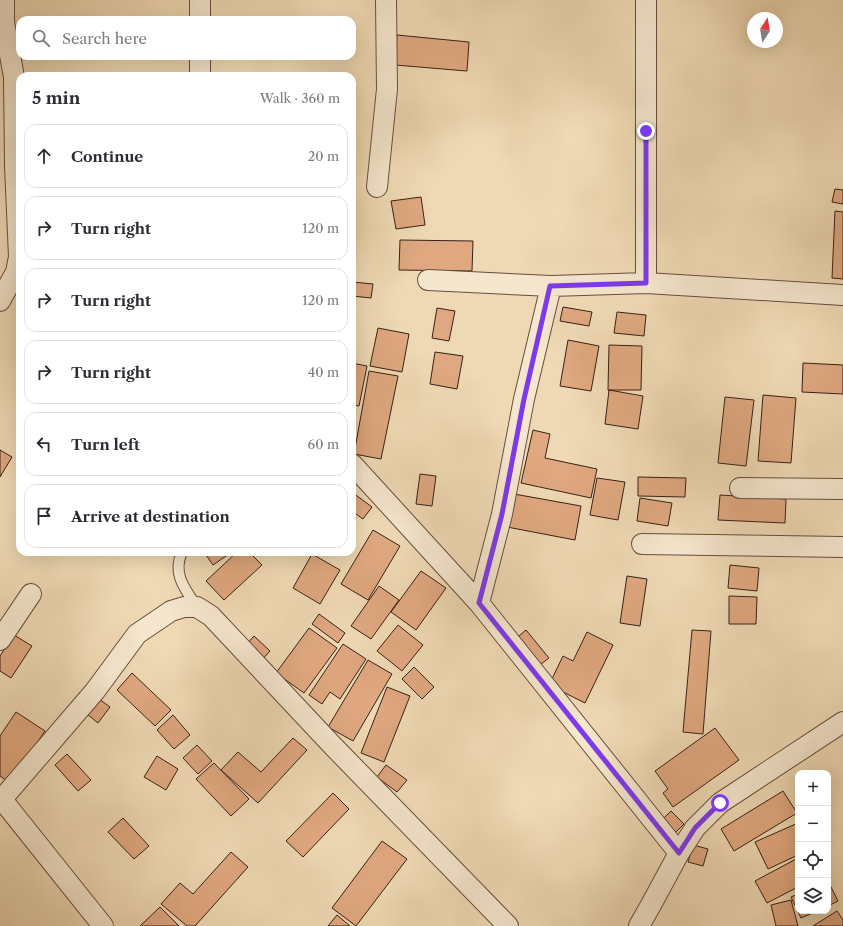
<!DOCTYPE html>
<meta charset="utf-8">
<style>
:root{--surface:#fff;--page:#f7f7f7;--text:#2b2b33;--muted:#7c7c81;--line:#e1e1e2}
body{margin:0;font-family:"Libre Caslon Text",serif;background:var(--page);color:var(--text)}
.controls{position:absolute;right:12px;bottom:12px;display:grid;overflow:hidden;border-radius:8px;box-shadow:0 4px 16px #0002}
.controls button{width:36px;height:36px;display:grid;place-items:center;padding:0;border:0;border-bottom:1px solid var(--line);background:var(--surface);color:var(--text);font:20px sans-serif}
.compass{position:absolute;left:747px;top:12px;width:36px;height:36px;border-radius:50%;background:var(--surface);box-shadow:0 4px 16px #0002;rotate:12deg}
.stop{position:absolute;width:12px;height:12px;margin:-9px;border:3px solid #7c3aed;border-radius:50%;background:#fff}
.stop.end{background:#7c3aed;border-color:#fff;box-shadow:0 1px 4px #0008}
.list{margin:0;padding:0;list-style:none}
h2{display:flex;justify-content:space-between;align-items:center;height:52px;margin:0;padding:0 16px;font-size:17px}
h2 small{font-size:13px;font-weight:400;color:var(--muted)}
.list li{display:grid;grid-template-columns:26px 1fr auto;gap:12px;align-items:center;box-sizing:border-box;height:64px;margin:0 8px 8px;padding:0 8px;border:1px solid var(--line);border-radius:12px}
.list b{display:block;font-size:15px;white-space:nowrap}
.list em{font-size:13px;font-style:normal;color:var(--muted)}
.icon{flex:none;width:22px;height:22px;fill:none;stroke:currentColor;stroke-width:2;stroke-linecap:round;stroke-linejoin:round}
.map{position:relative;flex:none;width:843px;height:926px;overflow:hidden}
.search{position:absolute;background:var(--surface);box-shadow:0 4px 16px #0002;left:16px;top:16px;width:340px;height:44px;display:flex;align-items:center;gap:10px;box-sizing:border-box;padding:0 14px;border-radius:12px;color:var(--muted);font-size:15px}
.panel{position:absolute;background:var(--surface);box-shadow:0 4px 16px #0002;left:16px;top:72px;width:340px;height:484px;border-radius:12px}
.map>svg:first-child{display:block}
.building{fill:#e0a880;stroke:#382016}
.lines{fill:none;stroke-linecap:round;stroke-linejoin:round}
.lane-casing{stroke:#664e3e;stroke-width:12}
.street-casing{stroke:#664e3e;stroke-width:22}
.lane{stroke:#f5e6ce;stroke-width:10}
.street{stroke:#f5e6ce;stroke-width:20}
.route{stroke:#7c3aed;stroke-width:5}
</style>
<div class="map">
<svg width="843" height="926" viewBox="0 0 843 926">
<rect width="100%" height="100%" fill="#efd9b4"/>
<filter id="stains"><feTurbulence type="fractalNoise" baseFrequency=".005" numOctaves="4"/><feColorMatrix values="0 0 0 0 .2 0 0 0 0 .09 0 0 0 0 .02 0 0 0 .5 -.17"/></filter>
<radialGradient id="worn" r=".72"><stop offset=".6" stop-color="#630" stop-opacity="0"/><stop offset="1" stop-color="#630" stop-opacity=".3"/></radialGradient>
<path class="building" d="M 397,35 L 469,42 L 467,71 L 395,65 Z
M 835,189 L 843,190 L 843,204 L 832,202 Z
M 421,197 L 425,225 L 396,229 L 391,201 Z
M 835,211 L 843,212 L 843,279 L 832,278 Z
M 400,240 L 473,241 L 472,271 L 399,270 Z
M 352,282 L 373,284 L 371,298 L 352,296 Z
M 563,307 L 592,312 L 589,326 L 560,321 Z
M 437,308 L 455,311 L 449,341 L 432,338 Z
M 617,312 L 646,315 L 644,336 L 614,333 Z
M 378,328 L 409,334 L 402,372 L 370,366 Z
M 568,340 L 599,346 L 591,391 L 560,386 Z
M 609,345 L 642,346 L 641,390 L 608,390 Z
M 435,352 L 463,356 L 457,389 L 430,384 Z
M 352,363 L 367,366 L 359,406 L 352,405 Z
M 803,363 L 843,365 L 843,394 L 802,392 Z
M 369,371 L 398,376 L 381,459 L 354,454 Z
M 609,390 L 643,396 L 638,429 L 605,424 Z
M 763,395 L 796,398 L 791,463 L 758,461 Z
M 725,397 L 754,400 L 746,466 L 718,463 Z
M 533,430 L 550,434 L 545,458 L 597,469 L 591,498 L 521,483 Z
M 0,450 L 12,457 L 0,477 Z
M 420,474 L 436,476 L 432,506 L 416,504 Z
M 638,477 L 686,478 L 685,497 L 638,496 Z
M 597,478 L 625,482 L 618,520 L 590,515 Z
M 353,493 L 372,507 L 363,519 L 352,511 L 352,494 Z
M 514,494 L 581,506 L 575,540 L 507,527 Z
M 720,495 L 786,499 L 785,523 L 718,520 Z
M 640,498 L 672,503 L 668,526 L 637,521 Z
M 373,530 L 400,546 L 368,600 L 341,584 Z
M 204,552 L 232,552 L 213,565 Z
M 237,552 L 249,552 L 262,565 L 224,600 L 206,581 Z
M 312,554 L 340,570 L 320,604 L 293,588 Z
M 730,565 L 759,568 L 757,591 L 728,588 Z
M 421,571 L 446,588 L 416,630 L 391,612 Z
M 627,576 L 647,579 L 640,626 L 620,623 Z
M 379,586 L 399,600 L 371,639 L 351,626 Z
M 729,596 L 757,597 L 756,624 L 729,624 Z
M 319,614 L 345,633 L 338,643 L 312,624 Z
M 398,625 L 423,645 L 402,671 L 377,651 Z
M 309,628 L 337,648 L 304,693 L 276,673 Z
M 526,630 L 549,658 L 536,668 L 513,641 Z
M 692,630 L 711,631 L 703,734 L 683,732 Z
M 587,632 L 613,645 L 585,703 L 549,685 L 563,656 L 573,661 Z
M 14,635 L 32,646 L 11,678 L 0,671 L 0,656 Z
M 254,636 L 270,651 L 260,662 L 244,647 Z
M 343,644 L 366,659 L 340,699 L 330,692 L 322,704 L 309,695 Z
M 368,660 L 392,674 L 353,741 L 328,727 Z
M 414,667 L 434,687 L 422,699 L 402,679 Z
M 132,673 L 171,710 L 155,726 L 117,690 Z
M 387,687 L 410,696 L 384,762 L 361,753 Z
M 99,699 L 110,707 L 98,723 L 87,714 Z
M 16,712 L 45,731 L 10,783 L 0,776 L 0,736 Z
M 173,715 L 190,735 L 174,749 L 157,730 Z
M 715,728 L 739,760 L 673,807 L 663,793 L 668,789 L 655,771 Z
M 293,738 L 307,750 L 258,803 L 221,770 L 238,752 L 261,772 Z
M 197,745 L 212,761 L 198,774 L 183,758 Z
M 67,754 L 91,780 L 78,791 L 55,765 Z
M 157,756 L 178,769 L 166,790 L 144,777 Z
M 214,763 L 249,799 L 231,816 L 196,779 Z
M 386,765 L 407,780 L 397,792 L 377,777 Z
M 783,791 L 797,813 L 734,851 L 721,829 Z
M 333,793 L 349,809 L 303,857 L 286,841 Z
M 671,811 L 684,824 L 674,834 L 661,821 Z
M 123,818 L 149,846 L 134,859 L 108,832 Z
M 798,823 L 798,855 L 768,869 L 755,842 Z
M 382,841 L 407,859 L 356,926 L 332,908 Z
M 693,845 L 708,849 L 703,866 L 688,862 Z
M 231,852 L 248,867 L 195,926 L 187,926 L 161,904 L 180,883 L 193,894 Z
M 798,858 L 798,887 L 767,903 L 755,881 Z
M 828,881 L 838,901 L 828,906 Z
M 798,894 L 798,911 L 817,911 L 801,918 L 791,897 Z
M 791,900 L 798,926 L 776,926 L 771,905 Z
M 160,907 L 179,926 L 140,926 Z
M 837,911 L 843,920 L 843,926 L 813,926 Z
M 337,915 L 350,926 L 328,926 Z"/>
<g class="lines">
<g class="lane-casing">
<path id="lane" d="M 182,552 C 172,574 185,589 197,607"/>
</g>
<g class="street-casing">
<path id="street" d="M 646,0 L 646,283
M 200,20 L 200,0
M 200,76 L 200,56
M 377,187 L 387,89 L 386,0
M 428,280 L 551,286 L 646,283 L 843,295
M 0,301 L 16,272 L 19,257 L 15,165 L 14,77 L 4,22 L 4,0
M 352,464 L 479,603 L 679,853
M 740,488 L 843,489
M 642,544 L 843,547
M 479,603 L 502,514 L 524,399 L 551,286
M 0,640 L 31,594
M 0,797 L 103,926
M 2,799 L 95,691 L 137,634 L 171,611 L 184,607 L 197,607 L 211,616 L 332,745 L 508,926
M 639,926 L 652,903 L 679,853 L 695,828 L 720,803 L 843,722"/>
</g>
<use href="#lane" class="lane"/>
<use href="#street" class="street"/>
</g>
<g class="lines">
<path class="route" d="M 646,131 L 646,283 L 550,286 L 524,399 L 502,514 L 479,603 L 679,853 L 695,828 L 720,803"/>
</g>
<rect width="100%" height="100%" filter="url(#stains)"/>
<rect width="100%" height="100%" fill="url(#worn)"/>
</svg>
<div class="controls">
<button>+</button>
<button>−</button>
<button><svg class="icon" aria-label="locate" viewBox="0 0 24 24"><circle cx="12" cy="12" r="6"/><path d="M12 2v4M12 18v4M2 12h4M18 12h4"/></svg></button>
<button><svg class="icon" aria-label="layers" viewBox="0 0 24 24"><path d="M12 4l9 5-9 5-9-5zM3 14l9 5 9-5"/></svg></button>
</div>
<svg class="compass" viewBox="-18 -18 36 36"><path d="M0-13l5 13h-10z" fill="#e53935"/><path d="M0 13l5-13h-10z" fill="#7c7c81"/></svg>
<div class="stop" style="left:720px;top:803px"></div>
<div class="stop end" style="left:646px;top:131px"></div>
<div class="search"><svg class="icon" aria-label="search" viewBox="0 0 24 24"><circle cx="10" cy="10" r="6"/><path d="M15 15l6 6"/></svg>Search here</div>
<section class="panel">
<h2>5 min<small>Walk · 360 m</small></h2>
<ul class="list">
<li><svg class="icon" aria-label="ahead" viewBox="0 0 24 24"><path d="M12 20V5M6 11l6-6 6 6"/></svg><div><b>Continue</b></div><em>20 m</em></li>
<li><svg class="icon" aria-label="right" viewBox="0 0 24 24"><path d="M7 20v-9h11M14 6l5 5-5 5"/></svg><div><b>Turn right</b></div><em>120 m</em></li>
<li><svg class="icon" aria-label="right" viewBox="0 0 24 24"><path d="M7 20v-9h11M14 6l5 5-5 5"/></svg><div><b>Turn right</b></div><em>120 m</em></li>
<li><svg class="icon" aria-label="right" viewBox="0 0 24 24"><path d="M7 20v-9h11M14 6l5 5-5 5"/></svg><div><b>Turn right</b></div><em>40 m</em></li>
<li><svg class="icon" aria-label="left" viewBox="0 0 24 24"><path d="M17 20v-9H6M10 6l-5 5 5 5"/></svg><div><b>Turn left</b></div><em>60 m</em></li>
<li><svg class="icon" aria-label="arrive" viewBox="0 0 24 24"><path d="M6 21V4h12l-3 4 3 4H6"/></svg><div><b>Arrive at destination</b></div></li>
</ul>
</section>
</div>
